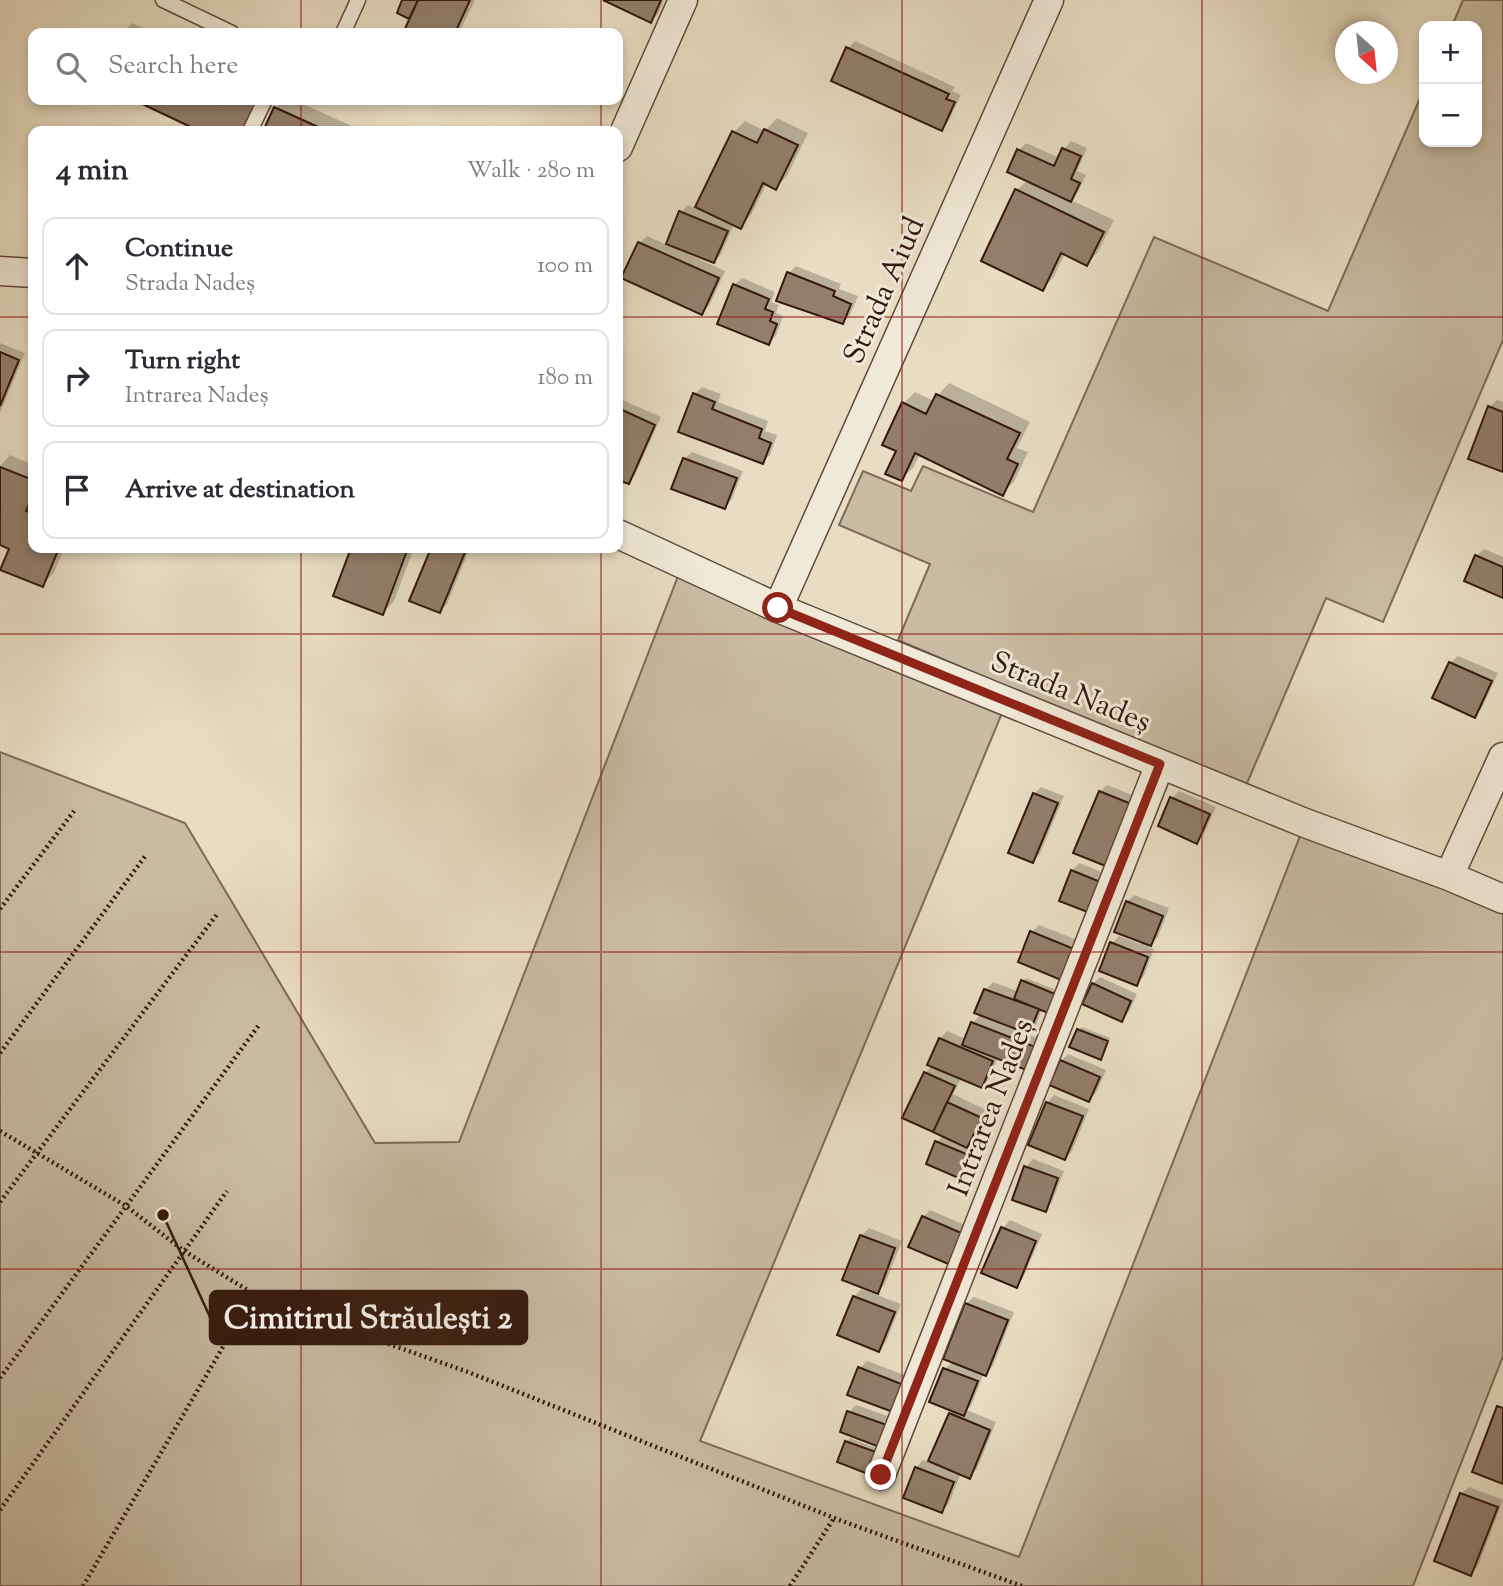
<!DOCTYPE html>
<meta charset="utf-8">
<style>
:root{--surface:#fff;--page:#f2f2f3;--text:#2b2b33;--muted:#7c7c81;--line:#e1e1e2}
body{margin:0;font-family:"Sorts Mill Goudy",serif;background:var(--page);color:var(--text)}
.controls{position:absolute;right:21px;top:21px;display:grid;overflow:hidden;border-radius:14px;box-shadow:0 4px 10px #0003}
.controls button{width:63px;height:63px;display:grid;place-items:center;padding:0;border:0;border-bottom:2px solid var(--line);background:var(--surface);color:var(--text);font:35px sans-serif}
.compass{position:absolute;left:1335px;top:21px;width:63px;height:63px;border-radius:50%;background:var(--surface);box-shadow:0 4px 10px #0003;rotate:153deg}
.stop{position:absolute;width:21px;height:21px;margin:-16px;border:5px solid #8f2418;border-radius:50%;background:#fff}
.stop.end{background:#8f2418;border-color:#fff;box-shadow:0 2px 7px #0008}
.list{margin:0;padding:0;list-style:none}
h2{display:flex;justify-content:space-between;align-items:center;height:91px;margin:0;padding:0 28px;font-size:30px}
h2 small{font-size:23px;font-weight:400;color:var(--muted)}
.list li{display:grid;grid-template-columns:46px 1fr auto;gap:21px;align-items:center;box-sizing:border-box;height:98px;margin:0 14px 14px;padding:0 14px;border:2px solid var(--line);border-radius:14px}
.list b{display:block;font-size:26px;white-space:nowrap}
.list p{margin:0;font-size:23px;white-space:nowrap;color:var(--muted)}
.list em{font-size:23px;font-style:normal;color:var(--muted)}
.icon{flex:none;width:38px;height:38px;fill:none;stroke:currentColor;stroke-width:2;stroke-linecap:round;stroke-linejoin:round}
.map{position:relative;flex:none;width:1503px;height:1586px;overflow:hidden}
.search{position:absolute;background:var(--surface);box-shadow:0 4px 10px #0003;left:28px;top:28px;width:595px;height:77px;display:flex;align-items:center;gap:18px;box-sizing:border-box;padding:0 24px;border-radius:14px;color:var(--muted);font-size:26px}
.panel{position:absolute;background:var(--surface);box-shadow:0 4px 10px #0003;left:28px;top:126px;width:595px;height:427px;border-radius:14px}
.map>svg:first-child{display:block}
.green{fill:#c9bca3;stroke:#7e6a58;stroke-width:2}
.shadow{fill:#0003}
.building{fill:#927e6b;stroke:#34180d;stroke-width:2}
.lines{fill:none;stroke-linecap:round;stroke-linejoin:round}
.lane-casing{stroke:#61493a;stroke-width:17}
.street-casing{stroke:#61493a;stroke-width:31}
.path{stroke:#34180d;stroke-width:4.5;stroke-dasharray:2 3.5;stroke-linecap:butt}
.lane{stroke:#f0e9d7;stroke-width:14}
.street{stroke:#f0e9d7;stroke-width:28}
.route{stroke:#8f2418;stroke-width:9}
.grid{fill:none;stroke:#8f2418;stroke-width:2;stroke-opacity:0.55}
.labels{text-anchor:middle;stroke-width:6;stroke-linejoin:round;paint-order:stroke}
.street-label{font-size:30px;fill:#34180d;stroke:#f0e9d7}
.leader{fill:none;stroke:#34180d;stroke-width:2.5}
.callout-dot{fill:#34180d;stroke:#f0e9d7;stroke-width:2.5}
.callout{fill:#34180d;stroke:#34180d;stroke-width:2.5}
.callout-label{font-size:32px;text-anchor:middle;font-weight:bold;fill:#fff}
</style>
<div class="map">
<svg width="1503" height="1586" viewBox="0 0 1503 1586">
<rect width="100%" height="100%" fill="#e8ddc2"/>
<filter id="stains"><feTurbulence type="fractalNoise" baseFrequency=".00286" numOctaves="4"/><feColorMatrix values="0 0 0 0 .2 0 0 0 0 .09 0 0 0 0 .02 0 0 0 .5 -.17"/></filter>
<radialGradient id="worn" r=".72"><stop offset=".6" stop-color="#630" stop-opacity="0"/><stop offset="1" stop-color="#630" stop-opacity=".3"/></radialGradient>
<path class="green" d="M 1463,0 L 1503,0 L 1503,340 L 1383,622 L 1326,598 L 1245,788 L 898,640 L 930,564 L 839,525 L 863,471 L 911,491 L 923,466 L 1033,512 L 1154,237 L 1328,311 L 1424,89 L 1424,142 L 1477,142 L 1477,26 L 1452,26 Z
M 680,571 L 1007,701 L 700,1441 L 1019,1557 L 1305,823 L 1503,899 L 1503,1356 L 1413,1586 L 0,1586 L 0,752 L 185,823 L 375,1143 L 459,1142 Z"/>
<path class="shadow" d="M 404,0 L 475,0 L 459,33 L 405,33 L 412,18 L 399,12 Z
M 607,0 L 664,0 L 658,14 L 651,21 Z
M 132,23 L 154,33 L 122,33 Z
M 855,41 L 955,87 L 952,91 L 961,95 L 948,122 L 941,129 L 848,48 Z
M 138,100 L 263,100 L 247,131 L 203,131 Z
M 284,100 L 294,100 L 363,131 L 265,131 L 276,108 Z
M 777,118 L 808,133 L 787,176 L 776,187 L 767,183 L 751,215 L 740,227 L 734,224 L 721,254 L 714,261 L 691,252 L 690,255 L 725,271 L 709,306 L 702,313 L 640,243 L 647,236 L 667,245 L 681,212 L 688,205 L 697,209 L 734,132 L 745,121 L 765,131 Z
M 1071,141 L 1087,148 L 1077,171 L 1086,175 L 1078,192 L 1071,200 L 1114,220 L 1098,252 L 1087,264 L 1065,253 L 1054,277 L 1043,288 L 1017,190 L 1028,180 L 1019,150 L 1026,143 L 1060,158 L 1064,149 Z
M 796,266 L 841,284 L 839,289 L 858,296 L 850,315 L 843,322 L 789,273 Z
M 742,278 L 775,292 L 771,302 L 779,305 L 776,313 L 783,316 L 776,336 L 768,343 L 734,285 Z
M 0,343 L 25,353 L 0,413 Z
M 949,383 L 1030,422 L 1017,448 L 1028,452 L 1014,482 L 1002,493 L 920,454 L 913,468 L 901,479 L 899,450 L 904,403 L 915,392 L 934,401 L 938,395 Z
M 702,387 L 721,394 L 718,402 L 768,421 L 765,431 L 777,435 L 770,455 L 762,462 L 695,394 Z
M 618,398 L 661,417 L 635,475 L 628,482 L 618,478 Z
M 1497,400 L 1503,402 L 1503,470 L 1490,407 Z
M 692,452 L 743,471 L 732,499 L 725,507 L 684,459 Z
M 10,455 L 33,465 L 33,548 L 64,548 L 54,573 L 42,584 L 11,548 L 0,543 L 0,466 Z
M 353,548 L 414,548 L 394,601 L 383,613 L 335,595 Z
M 433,548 L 470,548 L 447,604 L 440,611 L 411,600 Z
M 1484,549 L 1503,557 L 1503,596 L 1476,556 Z
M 1458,656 L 1498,673 L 1482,708 L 1475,716 L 1450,663 Z
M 1107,785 L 1140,798 L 1115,858 L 1100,792 Z
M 1041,787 L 1064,796 L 1040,854 L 1033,861 L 1034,794 Z
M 1179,791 L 1216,807 L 1204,834 L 1197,841 L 1172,798 Z
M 1079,863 L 1109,875 L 1097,904 L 1072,871 Z
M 1134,895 L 1169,908 L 1158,937 L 1148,947 L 1154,949 L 1144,976 L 1136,984 L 1112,943 L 1119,936 L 1140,944 L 1142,941 L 1127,902 Z
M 1039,925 L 1080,941 L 1068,971 L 1032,932 Z
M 1100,977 L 1137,994 L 1129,1012 L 1121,1020 L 1093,984 Z
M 1026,978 L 1062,992 L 1042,1008 L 1036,1025 L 1027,1034 L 1044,1041 L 1036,1062 L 998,1057 L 989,1079 L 981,1086 L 961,1078 L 953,1094 L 988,1111 L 974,1139 L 968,1145 L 977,1148 L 968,1169 L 960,1177 L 937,1142 L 944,1135 L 925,1073 L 932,1066 L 940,1039 L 947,1031 L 966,1039 L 973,1023 L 981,1014 L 985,990 L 993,982 L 1019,992 L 1023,981 Z
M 1082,1027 L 1110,1038 L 1103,1055 L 1100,1058 L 1078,1030 Z
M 1068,1054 L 1106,1070 L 1096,1093 L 1089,1100 L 1061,1061 Z
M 1054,1095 L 1089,1109 L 1072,1151 L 1065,1158 L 1047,1103 Z
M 1033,1159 L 1064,1171 L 1052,1202 L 1045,1210 L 1026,1167 Z
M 930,1210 L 972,1228 L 960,1257 L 923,1217 Z
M 1010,1220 L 1042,1234 L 1023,1278 L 1016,1286 L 1003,1228 Z
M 869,1228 L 902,1241 L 885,1284 L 878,1292 L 861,1236 Z
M 861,1289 L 901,1304 L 886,1342 L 879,1350 L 854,1297 Z
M 974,1297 L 1014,1312 L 993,1366 L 986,1374 L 984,1373 L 971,1406 L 967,1410 L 996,1422 L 977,1469 L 969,1477 L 961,1473 L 949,1503 L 942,1511 L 916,1468 L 923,1460 L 930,1463 L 950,1414 L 954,1410 L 945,1369 L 953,1361 L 966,1304 Z
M 867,1361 L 910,1377 L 900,1403 L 860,1368 Z
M 856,1405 L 896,1419 L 889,1438 L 849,1412 Z
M 850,1438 L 878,1449 L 871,1468 L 846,1442 Z
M 1469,1487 L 1503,1500 L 1478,1566 L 1471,1574 L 1461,1494 Z"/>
<path class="building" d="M 402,0 L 418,0 L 409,19 L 397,13 Z
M 418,0 L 470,0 L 455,33 L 403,33 Z
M 603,0 L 661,0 L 651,23 Z
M 846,47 L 949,94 L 946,99 L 955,102 L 942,131 L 831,81 Z
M 134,100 L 258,100 L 243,131 L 199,131 Z
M 274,107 L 327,131 L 263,131 Z
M 764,129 L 798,145 L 776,190 L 763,183 L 741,229 L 695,207 L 732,131 L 757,143 Z
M 1062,148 L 1081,156 L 1071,179 L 1080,183 L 1071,202 L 1007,172 L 1017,149 L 1054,166 Z
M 1015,189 L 1104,232 L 1087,266 L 1061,253 L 1043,291 L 981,261 Z
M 679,211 L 728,231 L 714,263 L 666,244 Z
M 638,242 L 719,278 L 702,315 L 621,278 Z
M 787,272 L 835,291 L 833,296 L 851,304 L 843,324 L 776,301 Z
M 733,284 L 769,299 L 765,309 L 773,312 L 770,321 L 777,324 L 769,345 L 717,324 Z
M 0,352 L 19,360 L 0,406 Z
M 693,393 L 715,402 L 712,409 L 762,429 L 759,438 L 771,443 L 763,464 L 678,432 Z
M 936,394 L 1020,433 L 1007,459 L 1018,464 L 1003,496 L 915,453 L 902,481 L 885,474 L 896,451 L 882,445 L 902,402 L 926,414 Z
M 1488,406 L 1503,412 L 1503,472 L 1468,459 Z
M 618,408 L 655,425 L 629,484 L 618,480 Z
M 683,458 L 737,478 L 725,509 L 671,489 Z
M 0,467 L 33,480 L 33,494 L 26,511 L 33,514 L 33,548 L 59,548 L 43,587 L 0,570 L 9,549 L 0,545 Z
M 351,548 L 408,548 L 383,615 L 333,596 Z
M 431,548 L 462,548 L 466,550 L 440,613 L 409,601 Z
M 1475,555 L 1503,567 L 1503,598 L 1464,581 Z
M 1449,662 L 1492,681 L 1475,718 L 1432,698 Z
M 1099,791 L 1134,805 L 1108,867 L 1073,853 Z
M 1033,793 L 1058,803 L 1033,863 L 1008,853 Z
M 1170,797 L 1210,814 L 1197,844 L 1158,826 Z
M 1071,870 L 1103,883 L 1090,913 L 1059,901 Z
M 1126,901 L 1163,916 L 1151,946 L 1114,932 Z
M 1030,931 L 1074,949 L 1061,980 L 1018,962 Z
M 1110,942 L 1148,957 L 1137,986 L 1099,971 Z
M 1021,980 L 1060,996 L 1053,1015 L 1014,999 Z
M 1092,983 L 1131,1001 L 1122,1022 L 1082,1004 Z
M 984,989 L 1039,1009 L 1029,1034 L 974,1013 Z
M 971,1022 L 1038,1048 L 1029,1071 L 962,1045 Z
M 1077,1029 L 1108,1041 L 1101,1060 L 1069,1047 Z
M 939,1038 L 993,1061 L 982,1088 L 927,1065 Z
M 1060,1060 L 1100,1077 L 1089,1102 L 1049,1085 Z
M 924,1072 L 955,1086 L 933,1132 L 902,1118 Z
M 947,1102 L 982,1118 L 967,1148 L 933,1132 Z
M 1046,1102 L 1083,1116 L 1065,1160 L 1028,1145 Z
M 935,1141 L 971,1156 L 961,1179 L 926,1164 Z
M 1024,1166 L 1058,1178 L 1046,1212 L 1012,1200 Z
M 922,1216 L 966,1235 L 953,1266 L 908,1247 Z
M 1001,1227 L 1036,1241 L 1017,1288 L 981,1273 Z
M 860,1235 L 895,1248 L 878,1294 L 842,1280 Z
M 853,1296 L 895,1312 L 879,1352 L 837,1335 Z
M 965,1303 L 1008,1320 L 986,1376 L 943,1359 Z
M 858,1367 L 904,1385 L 893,1412 L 847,1395 Z
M 943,1368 L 978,1381 L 964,1416 L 929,1402 Z
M 1497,1406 L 1503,1408 L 1503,1484 L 1472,1472 Z
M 847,1411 L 890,1426 L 882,1448 L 840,1432 Z
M 949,1413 L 990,1430 L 970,1479 L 928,1461 Z
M 845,1441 L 876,1452 L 868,1474 L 837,1462 Z
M 915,1467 L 954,1482 L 942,1513 L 903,1498 Z
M 1460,1493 L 1498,1507 L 1471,1576 L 1434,1561 Z"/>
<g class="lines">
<g class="lane-casing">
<path id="lane" d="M 163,0 L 232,33
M 343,33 L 358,0
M 250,131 L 265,100"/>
</g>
<g class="street-casing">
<path id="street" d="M 618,147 L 683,0
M 0,271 L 33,273
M 618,534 L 778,608 L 1305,823 L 1449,876 L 1503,899
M 778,608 L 1049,0
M 1449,876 L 1503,757
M 881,1475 L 1160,764"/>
</g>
<path class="path" d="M 0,909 L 74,811
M 0,1053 L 146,855
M 0,1131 L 126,1206 L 184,1251 L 254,1294 L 273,1303 L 468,1372 L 842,1521 L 1022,1586
M 0,1202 L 218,913
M 0,1378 L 259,1025
M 0,1510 L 227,1191
M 83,1586 L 254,1294
M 790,1586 L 834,1518"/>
<use href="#lane" class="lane"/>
<use href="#street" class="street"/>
</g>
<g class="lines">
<path class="route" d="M 778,608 L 1160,764 L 881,1475"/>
</g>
<path class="grid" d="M 301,0 L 301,33M 601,0 L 601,33M 902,0 L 902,1586M 1202,0 L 1202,1586M 301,100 L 301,131M 601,100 L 601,131M 0,317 L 33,317M 618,317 L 1503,317M 301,548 L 301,1586M 601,548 L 601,1586M 0,634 L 1503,634M 0,952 L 1503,952M 0,1269 L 1503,1269"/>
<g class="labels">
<g class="street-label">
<text transform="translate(883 290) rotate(-66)" y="10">Strada Aiud</text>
<text transform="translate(1071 691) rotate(22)" y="10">Strada Nadeș</text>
<text transform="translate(990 1107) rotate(-69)" y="10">Intrarea Nadeș</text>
</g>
</g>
<path class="leader" d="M163 1215L210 1317"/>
<circle class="callout-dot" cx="163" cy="1215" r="7"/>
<rect class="callout" x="210" y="1291" width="317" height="53" rx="7"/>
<g class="callout-label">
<text x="368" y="1328">Cimitirul Străulești 2</text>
</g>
<rect width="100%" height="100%" filter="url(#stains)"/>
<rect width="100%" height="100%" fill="url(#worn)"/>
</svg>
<div class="controls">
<button>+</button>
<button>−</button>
</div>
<svg class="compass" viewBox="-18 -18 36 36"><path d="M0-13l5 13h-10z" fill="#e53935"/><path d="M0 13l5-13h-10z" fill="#7c7c81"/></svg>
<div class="stop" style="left:778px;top:608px"></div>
<div class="stop end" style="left:881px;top:1475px"></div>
<div class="search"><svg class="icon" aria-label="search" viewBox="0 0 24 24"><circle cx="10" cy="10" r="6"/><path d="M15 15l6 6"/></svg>Search here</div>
<section class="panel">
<h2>4 min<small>Walk · 280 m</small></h2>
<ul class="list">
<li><svg class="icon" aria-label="ahead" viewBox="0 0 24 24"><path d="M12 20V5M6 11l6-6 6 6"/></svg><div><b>Continue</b><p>Strada Nadeș</p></div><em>100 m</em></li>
<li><svg class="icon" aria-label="right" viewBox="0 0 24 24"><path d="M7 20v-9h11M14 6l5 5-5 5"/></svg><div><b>Turn right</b><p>Intrarea Nadeș</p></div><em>180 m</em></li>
<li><svg class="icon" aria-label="arrive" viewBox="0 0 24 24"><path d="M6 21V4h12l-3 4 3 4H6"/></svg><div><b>Arrive at destination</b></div></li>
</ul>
</section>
</div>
